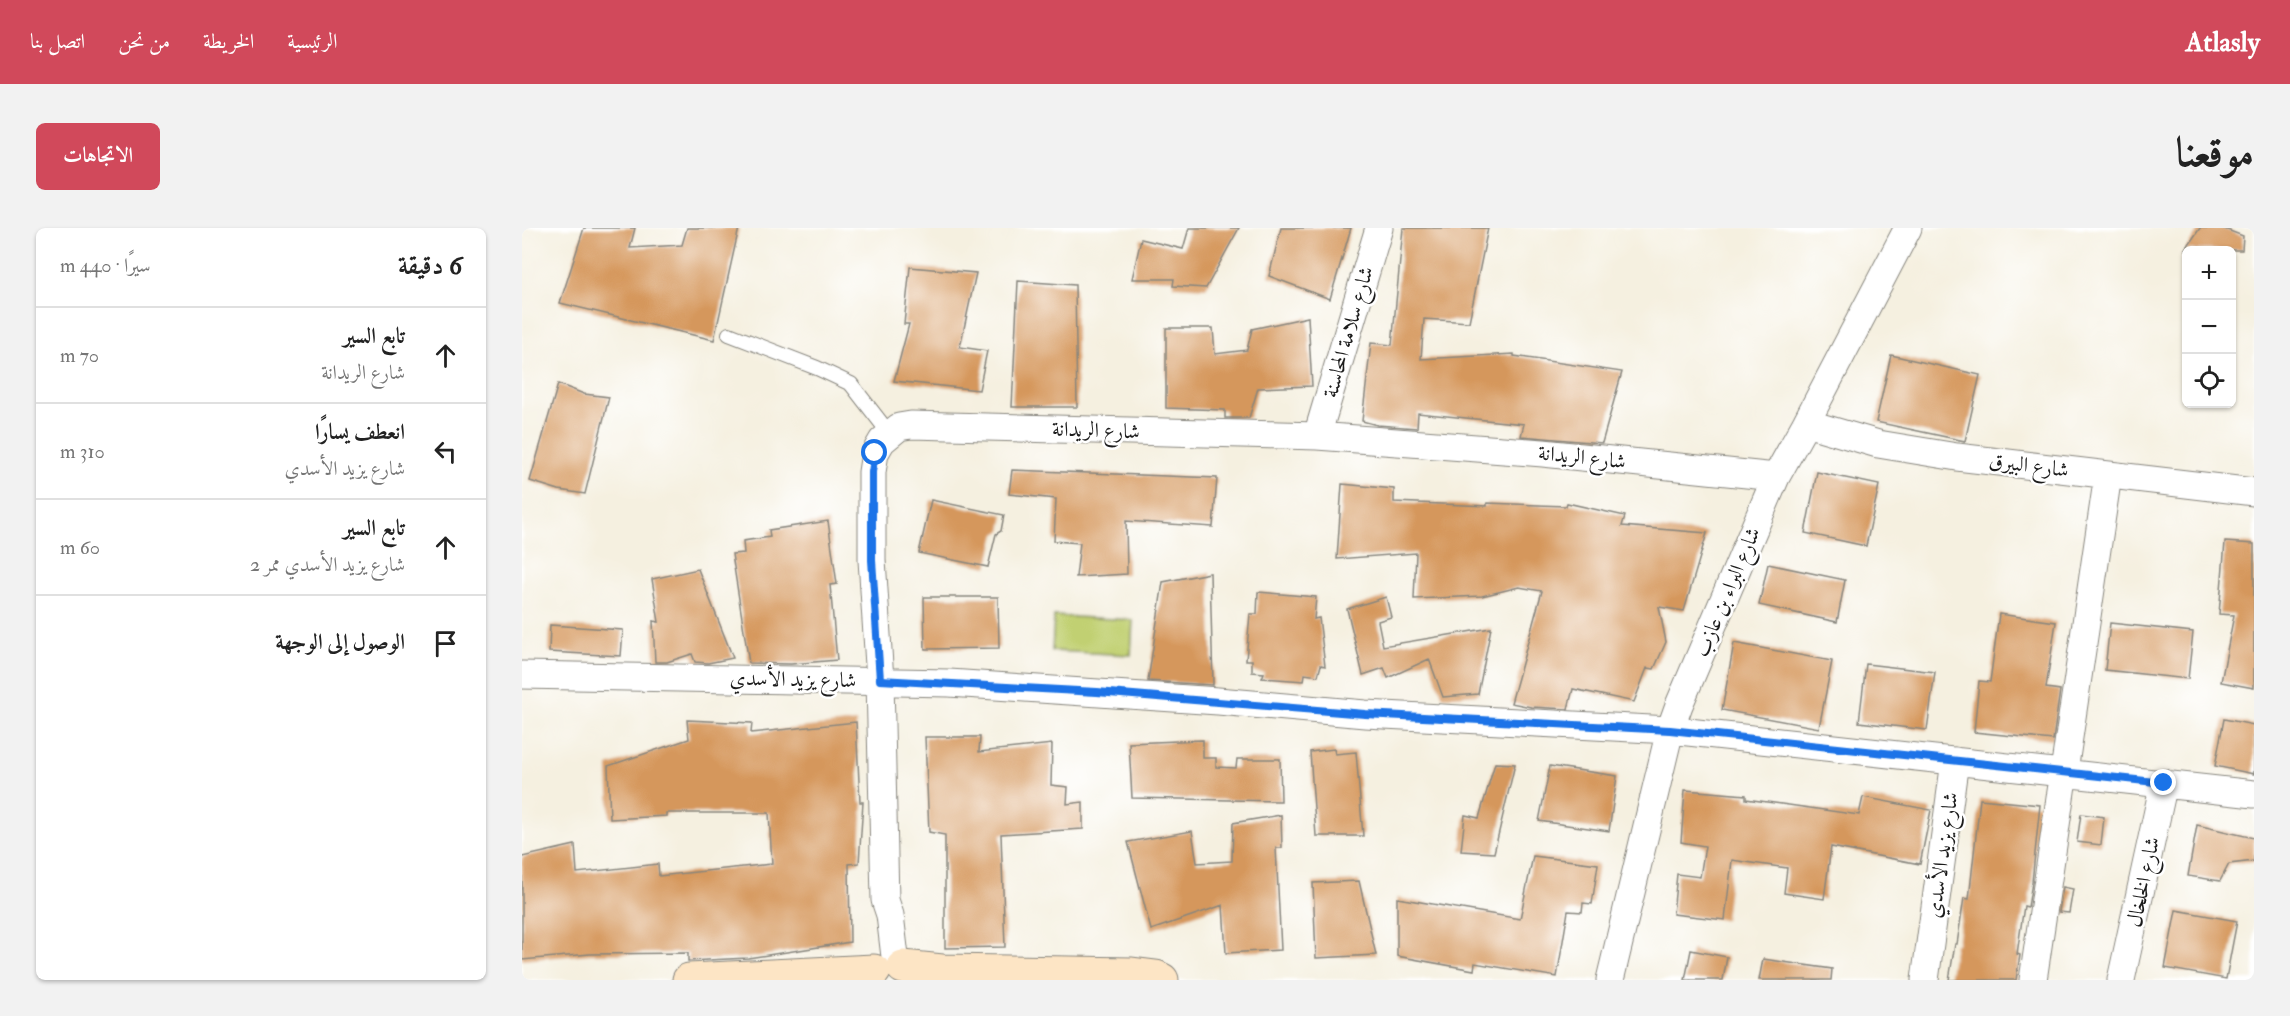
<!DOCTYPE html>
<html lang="ar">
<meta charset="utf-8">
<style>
:root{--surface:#fff;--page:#f2f2f2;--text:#222;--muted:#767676;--line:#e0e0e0;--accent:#d1495b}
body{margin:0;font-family:"IM FELL Double Pica",Amiri,serif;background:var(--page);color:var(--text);direction:rtl}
.controls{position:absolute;right:18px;top:18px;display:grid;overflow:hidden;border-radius:9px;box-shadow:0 2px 4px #0004}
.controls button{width:54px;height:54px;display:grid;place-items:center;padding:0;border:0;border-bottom:2px solid var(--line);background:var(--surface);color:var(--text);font:30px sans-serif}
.stop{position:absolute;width:18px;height:18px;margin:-14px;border:4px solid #1a73e8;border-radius:50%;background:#fff}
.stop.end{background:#1a73e8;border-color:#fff;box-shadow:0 2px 6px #0008}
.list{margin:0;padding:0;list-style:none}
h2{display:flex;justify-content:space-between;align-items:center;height:78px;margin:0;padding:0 24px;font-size:26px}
h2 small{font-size:20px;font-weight:400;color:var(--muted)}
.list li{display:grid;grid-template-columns:39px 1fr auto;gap:18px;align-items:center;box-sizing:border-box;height:96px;padding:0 24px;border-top:2px solid var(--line)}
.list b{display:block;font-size:22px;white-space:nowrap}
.list p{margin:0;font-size:20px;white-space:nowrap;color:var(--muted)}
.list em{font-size:20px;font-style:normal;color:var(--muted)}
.icon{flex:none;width:33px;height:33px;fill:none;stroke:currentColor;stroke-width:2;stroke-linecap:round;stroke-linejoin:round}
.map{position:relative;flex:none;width:1732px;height:752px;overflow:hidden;direction:ltr;border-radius:9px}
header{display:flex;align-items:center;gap:36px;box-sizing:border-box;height:84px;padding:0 30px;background:var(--accent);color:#fff}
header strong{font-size:28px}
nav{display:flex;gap:33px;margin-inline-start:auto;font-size:21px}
.intro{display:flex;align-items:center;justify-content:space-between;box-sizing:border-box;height:144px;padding:0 36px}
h1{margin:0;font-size:42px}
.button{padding:15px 27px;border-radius:9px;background:var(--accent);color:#fff;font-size:21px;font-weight:700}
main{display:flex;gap:36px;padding:0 36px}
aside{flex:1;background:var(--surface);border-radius:9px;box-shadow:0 2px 4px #0004}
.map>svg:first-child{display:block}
.green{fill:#c1d072;stroke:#6e7647;stroke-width:1.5}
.building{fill:#d5975b}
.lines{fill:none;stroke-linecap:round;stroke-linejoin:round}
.lane-casing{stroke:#88867e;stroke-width:16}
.street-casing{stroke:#88867e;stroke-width:29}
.secondary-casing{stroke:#88867e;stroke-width:35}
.lane{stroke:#fff;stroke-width:14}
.street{stroke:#fff;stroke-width:27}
.secondary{stroke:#fde5c5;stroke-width:33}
.route{stroke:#1a73e8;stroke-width:8}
.labels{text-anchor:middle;stroke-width:5;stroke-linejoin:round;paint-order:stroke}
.street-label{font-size:21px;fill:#1c1c1c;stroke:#fff}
</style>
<header>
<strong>Atlasly</strong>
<nav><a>الرئيسية</a><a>الخريطة</a><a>من نحن</a><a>اتصل بنا</a></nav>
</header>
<div class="intro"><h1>موقعنا</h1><a class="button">الاتجاهات</a></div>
<main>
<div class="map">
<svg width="1732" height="752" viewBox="0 0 1732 752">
<rect width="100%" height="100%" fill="#fff"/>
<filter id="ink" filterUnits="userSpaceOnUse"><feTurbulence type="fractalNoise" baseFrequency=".0167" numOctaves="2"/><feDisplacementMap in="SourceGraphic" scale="12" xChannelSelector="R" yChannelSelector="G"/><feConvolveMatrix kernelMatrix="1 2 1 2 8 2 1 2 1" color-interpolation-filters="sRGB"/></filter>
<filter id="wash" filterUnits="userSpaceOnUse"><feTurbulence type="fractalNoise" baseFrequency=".008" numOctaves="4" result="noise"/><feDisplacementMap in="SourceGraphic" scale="24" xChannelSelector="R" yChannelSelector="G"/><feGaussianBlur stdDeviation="1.35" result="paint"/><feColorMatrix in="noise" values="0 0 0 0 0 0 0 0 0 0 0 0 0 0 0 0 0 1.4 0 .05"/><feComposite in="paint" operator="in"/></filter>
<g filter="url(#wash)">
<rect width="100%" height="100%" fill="#f5f0e0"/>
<path class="green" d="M 532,388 L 611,392 L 609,427 L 530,423 Z"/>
<g id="blocks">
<path class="building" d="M 62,0 L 113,0 L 108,20 L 160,17 L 165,0 L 217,0 L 192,112 L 38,75 Z
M 667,0 L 717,0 L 684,60 L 651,58 L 652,51 L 610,51 L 619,11 L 661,21 Z
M 759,0 L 829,0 L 808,71 L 747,48 Z
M 881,0 L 966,0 L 947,94 L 902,91 L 899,131 L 992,126 L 992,128 L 1100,144 L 1080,215 L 999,208 L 1002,196 L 896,185 L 895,200 L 855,197 L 840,193 L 849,115 L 870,117 Z
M 1678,0 L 1700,0 L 1721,8 L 1720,22 L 1663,22 Z
M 388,39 L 454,45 L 438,119 L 465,123 L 457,162 L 372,153 L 387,96 L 382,96 Z
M 496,53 L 553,57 L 555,179 L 490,179 Z
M 786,89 L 790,158 L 736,160 L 727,190 L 703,190 L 703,182 L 644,180 L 644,100 L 691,100 L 693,126 L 725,122 L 730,101 Z
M 1369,127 L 1458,147 L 1443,213 L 1354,194 Z
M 36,156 L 62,166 L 87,169 L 63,266 L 37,262 L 8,253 Z
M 490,242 L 695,250 L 691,299 L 604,293 L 605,346 L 554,349 L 558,315 L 532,313 L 534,271 L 487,266 Z
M 1295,244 L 1357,257 L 1344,318 L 1283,305 Z
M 820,256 L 872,261 L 872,274 L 965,278 L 965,275 L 1044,278 L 1045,275 L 1103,288 L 1100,298 L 1185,305 L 1162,383 L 1137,379 L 1144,414 L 1132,441 L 1125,440 L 1112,474 L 1051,461 L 1046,481 L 1009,479 L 989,475 L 1020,363 L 997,359 L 960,368 L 892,371 L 894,325 L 815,331 Z
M 409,272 L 482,287 L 479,303 L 474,306 L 466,339 L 397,325 Z
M 306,293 L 315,356 L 308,357 L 315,432 L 269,436 L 227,435 L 210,326 L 222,325 L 221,313 L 248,309 L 247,302 Z
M 1703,314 L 1732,316 L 1732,460 L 1699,454 L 1712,387 L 1697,386 Z
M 1246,336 L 1323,352 L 1315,394 L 1237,377 Z
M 176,341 L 211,430 L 186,435 L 173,434 L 170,426 L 145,434 L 133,434 L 131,393 L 137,394 L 130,351 Z
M 688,345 L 691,457 L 626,453 L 641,354 Z
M 736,364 L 794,369 L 792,391 L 797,390 L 803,438 L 799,437 L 796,448 L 783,446 L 782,453 L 740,450 L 742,445 L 730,444 L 730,432 L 724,432 L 728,386 L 735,386 Z
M 402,369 L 476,369 L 477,420 L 403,421 Z
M 864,369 L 869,389 L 856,393 L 861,418 L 969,400 L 956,466 L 921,469 L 907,431 L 866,450 L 862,440 L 841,447 L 825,381 Z
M 1477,386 L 1534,394 L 1524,460 L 1538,462 L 1531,512 L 1452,504 L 1457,453 L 1468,454 Z
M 1588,395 L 1671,404 L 1666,451 L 1583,442 Z
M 28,397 L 101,402 L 99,428 L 27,424 Z
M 1212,415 L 1310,433 L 1297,500 L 1200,482 Z
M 1344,436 L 1413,444 L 1405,502 L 1337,494 Z
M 1702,491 L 1732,497 L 1732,546 L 1693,538 Z
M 165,492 L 230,495 L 229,505 L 334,494 L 338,574 L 341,574 L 337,635 L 327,636 L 328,714 L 226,730 L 166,733 L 166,725 L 68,726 L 0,732 L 0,629 L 53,617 L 55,645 L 136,636 L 137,648 L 250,636 L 247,585 L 144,585 L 144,588 L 88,591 L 86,538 L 167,511 Z
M 403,509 L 458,509 L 457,524 L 530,516 L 529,557 L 546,559 L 545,576 L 561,574 L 561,601 L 479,606 L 483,719 L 423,720 L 423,607 L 407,604 Z
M 681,512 L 681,530 L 694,530 L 694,539 L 714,540 L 715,531 L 758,531 L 759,573 L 610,570 L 607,515 Z
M 812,521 L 813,526 L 834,524 L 841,608 L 794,608 L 788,524 Z
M 973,535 L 993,536 L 972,625 L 939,623 L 943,587 L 957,590 Z
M 1028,538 L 1095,548 L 1087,603 L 1017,593 Z
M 1163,562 L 1224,567 L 1224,571 L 1337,587 L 1341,569 L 1409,582 L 1398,636 L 1309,619 L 1302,671 L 1262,665 L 1265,640 L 1210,632 L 1203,692 L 1151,686 L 1155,646 L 1178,649 L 1183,618 L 1159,614 Z
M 1458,571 L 1518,577 L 1510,654 L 1506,679 L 1502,678 L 1495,726 L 1498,727 L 1494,752 L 1427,752 L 1433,716 L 1435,716 L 1442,670 L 1447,671 Z
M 1559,586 L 1582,589 L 1579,617 L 1555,614 Z
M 759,587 L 760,620 L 754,620 L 759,722 L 704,725 L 701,677 L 629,702 L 606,614 L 670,603 L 675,635 L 710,633 L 711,595 Z
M 1675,597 L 1732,610 L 1732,633 L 1707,636 L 1698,653 L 1666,648 Z
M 1011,628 L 1076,636 L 1070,676 L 1061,675 L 1060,684 L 1046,683 L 1035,749 L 953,735 L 952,742 L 875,728 L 875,670 L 998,691 Z
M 837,653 L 854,727 L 794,730 L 791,655 Z
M 1541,659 L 1551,661 L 1547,685 L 1537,684 Z
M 1654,682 L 1715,693 L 1704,751 L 1643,740 Z
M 1169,722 L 1205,729 L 1201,752 L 1163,752 Z
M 1241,731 L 1310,741 L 1309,752 L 1237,752 Z"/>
</g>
</g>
<g filter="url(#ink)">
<use href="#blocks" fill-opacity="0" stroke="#88867e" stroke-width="1.5"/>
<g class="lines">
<g class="lane-casing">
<path id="lane" d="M 207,106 L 295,140 L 329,156 L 367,205"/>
</g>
<g class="street-casing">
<path id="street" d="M 1284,195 L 1356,216 L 1435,229 L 1732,264
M 795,208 L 857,0
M 0,447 L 427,455 L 696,473 L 843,486 L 1148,502 L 1732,566
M 374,737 L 368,687 L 363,672 L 358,452 L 350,332 L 350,244 L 353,225 L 360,213 L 377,199 L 389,197 L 795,208 L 1021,225 L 1254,249
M 1088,752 L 1148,502 L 1157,477 L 1254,249 L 1284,195 L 1386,0
M 1403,752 L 1433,533
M 1511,752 L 1586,247
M 1599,752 L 1642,555"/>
</g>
<g class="secondary-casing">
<path id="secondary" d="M 381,739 L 420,743 L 610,746 L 634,749 L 640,752
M 167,752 L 352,743"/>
</g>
<use href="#lane" class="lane"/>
<use href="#street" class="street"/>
<use href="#secondary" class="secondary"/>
</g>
</g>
<g class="lines" filter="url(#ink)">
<path class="route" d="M 353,225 L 350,244 L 350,332 L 358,452 L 575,464 L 843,486 L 1148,502 L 1642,555"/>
</g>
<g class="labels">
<g class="street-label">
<text transform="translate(826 104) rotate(-74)" y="7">شارع سلامة المحاسنة</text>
<text transform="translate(574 202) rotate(2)" y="7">شارع الريدانة</text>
<text transform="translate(1060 229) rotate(6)" y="7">شارع الريدانة</text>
<text transform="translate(1507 237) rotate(7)" y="7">شارع البيرق</text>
<text transform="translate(1205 364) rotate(-67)" y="7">شارع البراء بن عازب</text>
<text transform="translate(271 451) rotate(1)" y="7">شارع يزيد الأسدي</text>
<text transform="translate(1420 627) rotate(-82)" y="7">شارع يزيد الأسدي</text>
<text transform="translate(1621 654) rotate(-78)" y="7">شارع الخلخال</text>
</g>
</g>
</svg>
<div class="controls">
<button>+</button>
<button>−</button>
<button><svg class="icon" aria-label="locate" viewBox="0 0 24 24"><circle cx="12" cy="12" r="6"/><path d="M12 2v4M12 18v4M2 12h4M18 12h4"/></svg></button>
</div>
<div class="stop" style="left:353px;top:225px"></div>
<div class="stop end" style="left:1642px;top:555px"></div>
</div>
<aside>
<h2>6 دقيقة<small>سيرًا · 440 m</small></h2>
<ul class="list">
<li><svg class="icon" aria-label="ahead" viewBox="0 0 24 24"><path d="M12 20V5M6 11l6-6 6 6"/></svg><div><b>تابع السير</b><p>شارع الريدانة</p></div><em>70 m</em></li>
<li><svg class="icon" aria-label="left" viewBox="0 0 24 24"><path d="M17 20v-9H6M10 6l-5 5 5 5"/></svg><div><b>انعطف يسارًا</b><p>شارع يزيد الأسدي</p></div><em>310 m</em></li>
<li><svg class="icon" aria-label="ahead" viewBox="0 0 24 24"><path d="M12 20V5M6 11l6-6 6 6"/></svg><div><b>تابع السير</b><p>شارع يزيد الأسدي ممر 2</p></div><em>60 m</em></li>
<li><svg class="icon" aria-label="arrive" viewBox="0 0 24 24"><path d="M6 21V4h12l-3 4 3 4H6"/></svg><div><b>الوصول إلى الوجهة</b></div></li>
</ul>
</aside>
</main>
